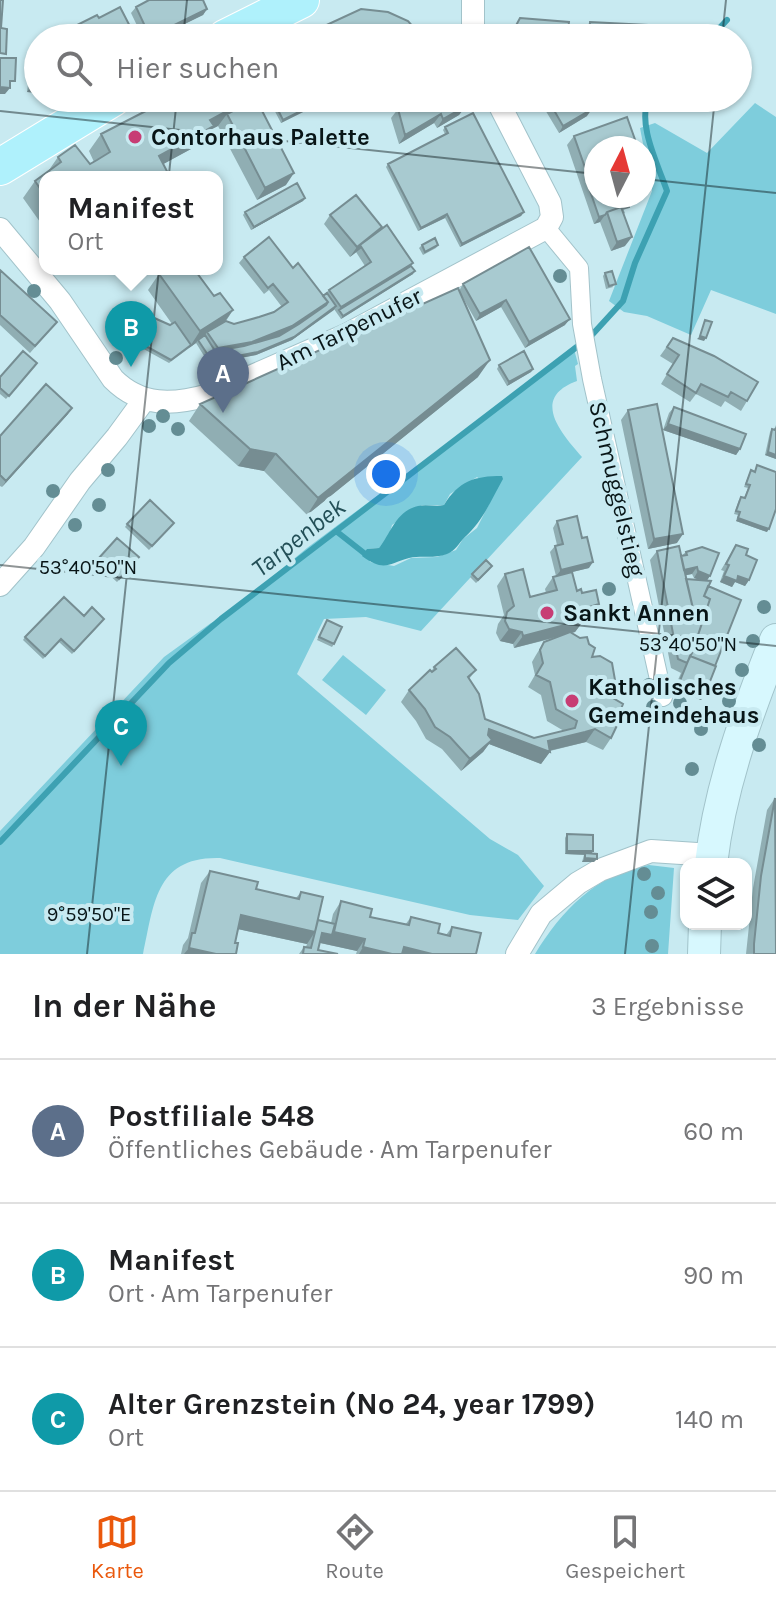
<!DOCTYPE html>
<html lang="de">
<meta charset="utf-8">
<style>
:root{--surface:#fff;--page:#f6f6f6;--text:#202124;--muted:#757577;--line:#e0e0e0;--accent:#ea580c}
body{margin:0;font-family:Karla,sans-serif;background:var(--page);color:var(--text)}
.controls{position:absolute;right:24px;bottom:24px;display:grid;overflow:hidden;border-radius:16px;box-shadow:0 2px 6px #0004}
.controls button{width:72px;height:72px;display:grid;place-items:center;padding:0;border:0;border-bottom:2px solid var(--line);background:var(--surface);color:var(--text);font:40px sans-serif}
.compass{position:absolute;left:584px;top:136px;width:72px;height:72px;border-radius:50%;background:var(--surface);box-shadow:0 2px 6px #0004;rotate:6deg}
.you{position:absolute;left:386px;top:474px;width:28px;height:28px;margin:-20px;border:6px solid #fff;border-radius:50%;background:#1a73e8;box-shadow:0 0 0 12px #1a73e833}
.badge{display:grid;place-items:center;width:52px;height:52px;border-radius:50%;background:var(--accent);color:#fff;font-size:26px;font-weight:700}
.pin{position:absolute;translate:-50% -66px;filter:drop-shadow(0 2px 4px #0008)}
.pin::after{content:'';position:absolute;top:42px;width:28px;height:24px;background:inherit;clip-path:polygon(0 0,100% 0,50% 100%)}
.popup{position:absolute;left:39px;top:171px;width:184px;height:104px;box-sizing:border-box;display:grid;place-content:center;border-radius:16px;background:var(--surface);filter:drop-shadow(0 2px 6px #0005);font-size:26px;white-space:nowrap;color:var(--muted)}
.popup b{font-size:30px;color:var(--text)}
.popup::after{content:'';position:absolute;left:50%;top:100%;margin-left:-16px;border:16px solid transparent;border-top-color:var(--surface)}
.list{margin:0;padding:0;list-style:none}
h2{display:flex;justify-content:space-between;align-items:center;height:104px;margin:0;padding:0 32px;font-size:34px}
h2 small{font-size:26px;font-weight:400;color:var(--muted)}
.list li{display:grid;grid-template-columns:52px 1fr auto;gap:24px;align-items:center;box-sizing:border-box;height:144px;padding:0 32px;border-top:2px solid var(--line)}
.list b{display:block;font-size:30px;white-space:nowrap}
.list p{margin:0;font-size:26px;white-space:nowrap;color:var(--muted)}
.list em{font-size:26px;font-style:normal;color:var(--muted)}
.icon{flex:none;width:44px;height:44px;fill:none;stroke:currentColor;stroke-width:2;stroke-linecap:round;stroke-linejoin:round}
.map{position:relative;flex:none;width:776px;height:954px;overflow:hidden}
.search{position:absolute;background:var(--surface);box-shadow:0 2px 6px #0004;left:24px;right:24px;top:24px;height:88px;display:flex;align-items:center;gap:20px;box-sizing:border-box;padding:0 28px;border-radius:44px;color:var(--muted);font-size:30px}
.sheet{height:536px;background:var(--surface)}
nav{display:flex;justify-content:space-around;align-items:center;box-sizing:border-box;height:112px;border-top:2px solid var(--line);background:var(--surface);font-size:22px;color:var(--muted)}
nav a{display:grid;justify-items:center;gap:4px}
nav .on{color:var(--accent)}
.map>svg:first-child{display:block}
.green{fill:#7ecddc;fill-rule:evenodd}
.water{fill:#3da1b2}
.lines{fill:none;stroke-linecap:round;stroke-linejoin:round}
.stream{stroke:#3da1b2;stroke-width:6}
.pedestrian-casing{stroke:#a2c3ca;stroke-width:20}
.minor-casing{stroke:#a2c3ca;stroke-width:24}
.secondary-casing{stroke:#a2c3ca;stroke-width:34}
.primary-casing{stroke:#fff;stroke-width:38}
.pedestrian{stroke:#fff;stroke-width:18}
.minor{stroke:#fff;stroke-width:22}
.secondary{stroke:#d7f8fe;stroke-width:32}
.primary{stroke:#aff1fc;stroke-width:36}
.tree{fill:#648d94}
.wall{fill:#90aeb3;fill-rule:evenodd}
.shaded-wall{fill:#768d92}
.building{fill:#a8cad0;stroke:#768d92;stroke-width:2}
.ticks{fill:none;stroke:#081517;stroke-width:2;stroke-opacity:0.45}
.poi-dot{fill:#c73d74;stroke:#c8eaf1;stroke-width:3}
.labels{text-anchor:middle;stroke-width:8;stroke-linejoin:round;paint-order:stroke}
.poi-label{font-size:24px;font-weight:bold;fill:#081517;stroke:#c8eaf1;text-anchor:start}
.street-label{font-size:24px;fill:#081517;stroke:#c8eaf1}
.water-label{font-size:26px;font-style:italic;fill:#234f57;stroke:#c8eaf1}
.ticks-label{font-size:20px;text-anchor:middle;fill:#081517;stroke:#c8eaf1;stroke-width:8;stroke-linejoin:round;paint-order:stroke}
</style>
<div class="map">
<svg width="776" height="954" viewBox="0 0 776 954">
<rect width="100%" height="100%" fill="#c8eaf1"/>
<path class="green" d="M 755,103 L 776,117 L 776,314 L 711,290 L 691,335 L 647,316 L 624,312 L 609,301 L 652,191 L 640,128 L 655,123 L 707,153 Z
M 574,349 L 578,364 L 575,366 L 577,381 C 530,398 561,433 582,457 L 421,631 L 366,617 L 324,619 L 297,674 L 490,839 L 518,855 L 544,886 L 518,920 L 470,915 L 220,858 C 155,856 154,905 143,954 L 0,954 L 0,831 L 164,657 L 211,623 L 221,619 L 307,548 ZM 477,477 L 495,492 L 477,528 L 463,539 L 456,550 L 437,557 L 411,558 L 394,566 L 370,562 L 367,549 L 379,548 L 389,536 L 392,525 L 422,505 L 444,505 L 450,494 Z
M 343,655 L 386,690 L 366,715 L 322,680 Z
M 649,865 L 674,868 L 668,954 L 535,954 C 562,910 596,874 649,865 Z"/>
<path class="water" d="M 502,476 L 503,479 C 491,500 483,521 465,537 C 458,544 456,550 447,554 C 434,559 422,555 409,558 C 388,564 384,572 362,556 L 367,549 L 379,548 C 391,533 396,511 418,506 C 427,504 436,507 444,505 C 459,481 474,476 502,476 Z"/>
<g class="lines">
<path class="stream" d="M 710,38 L 727,20
M 336,531 L 364,553
M 0,842 L 169,663 L 221,619 L 591,336 L 623,301 L 635,263 L 667,191 C 659,167 635,120 650,98"/>
<g class="pedestrian-casing">
<path id="pedestrian" d="M 546,228 L 579,268 L 582,324 L 592,379 L 663,697"/>
</g>
<g class="minor-casing">
<path id="minor" d="M 473,38 L 473,0
M 0,229 L 60,301 L 113,379 C 141,407 173,405 209,395 L 346,335 L 546,228 L 552,217 L 550,203 L 496,98
M 0,585 L 34,547 L 80,481 L 117,437 L 144,400
M 517,954 L 541,914 L 578,883 L 600,870 L 651,851 L 712,855"/>
</g>
<g class="secondary-casing">
<path id="secondary" d="M 711,864 C 720,786 747,713 776,640
M 704,954 L 705,924"/>
</g>
<g class="primary-casing">
<path id="primary" d="M 225,38 L 301,0
M 0,167 L 113,98"/>
</g>
<use href="#pedestrian" class="pedestrian"/>
<use href="#minor" class="minor"/>
<use href="#secondary" class="secondary"/>
<use href="#primary" class="primary"/>
</g>
<g class="tree">
<circle cx="560" cy="276" r="7"/>
<circle cx="34" cy="291" r="7"/>
<circle cx="116" cy="358" r="7"/>
<circle cx="163" cy="416" r="7"/>
<circle cx="149" cy="426" r="7"/>
<circle cx="178" cy="429" r="7"/>
<circle cx="108" cy="470" r="7"/>
<circle cx="53" cy="491" r="7"/>
<circle cx="99" cy="505" r="7"/>
<circle cx="75" cy="525" r="7"/>
<circle cx="609" cy="589" r="7"/>
<circle cx="764" cy="607" r="7"/>
<circle cx="615" cy="614" r="7"/>
<circle cx="753" cy="641" r="7"/>
<circle cx="742" cy="670" r="7"/>
<circle cx="649" cy="685" r="7"/>
<circle cx="729" cy="701" r="7"/>
<circle cx="680" cy="703" r="7"/>
<circle cx="653" cy="707" r="7"/>
<circle cx="701" cy="729" r="7"/>
<circle cx="759" cy="745" r="7"/>
<circle cx="692" cy="769" r="7"/>
<circle cx="644" cy="874" r="7"/>
<circle cx="658" cy="893" r="7"/>
<circle cx="651" cy="912" r="7"/>
<circle cx="652" cy="946" r="7"/>
</g>
<path class="wall" d="M 205,5 L 207,9 L 203,15 L 156,38 L 143,38 L 131,13 L 136,7 Z
M 590,22 L 667,38 L 585,38 L 585,29 Z
M 38,50 L 38,93 L 27,92 L 31,60 Z
M 268,98 L 320,98 L 321,101 L 319,104 L 281,123 Z
M 331,98 L 348,98 L 334,104 Z
M 538,98 L 585,98 L 587,116 L 559,133 Z
M 257,101 L 286,185 L 257,200 L 218,126 L 212,129 L 202,143 L 163,164 L 45,177 L 45,229 L 23,198 L 35,181 L 49,170 L 58,157 L 90,164 L 94,162 L 89,151 L 101,134 Z
M 466,106 L 459,115 L 437,128 L 434,123 L 399,144 L 391,118 L 398,109 Z
M 445,127 L 524,212 L 521,216 L 460,247 L 445,218 L 418,231 L 386,167 L 388,164 L 445,134 L 443,130 Z
M 574,136 L 596,148 L 625,213 L 623,214 L 625,246 L 611,251 L 600,222 L 594,224 L 567,145 Z
M 305,198 L 303,201 L 251,230 L 243,215 L 245,212 Z
M 330,215 L 380,230 L 413,263 L 411,266 L 413,274 L 341,319 L 334,309 L 292,340 L 256,355 L 209,364 L 196,343 L 169,363 L 111,331 L 123,304 L 170,325 L 172,324 L 148,290 L 159,274 L 214,296 L 233,310 L 226,321 L 234,324 L 274,312 L 282,307 L 269,290 L 264,294 L 239,263 L 244,257 L 293,268 L 323,296 L 329,290 L 365,266 L 356,252 L 350,257 L 324,224 Z
M 422,245 L 438,245 L 436,248 L 423,255 L 419,248 Z
M 529,247 L 565,325 L 525,348 L 501,307 L 476,321 L 459,291 L 463,284 Z
M 0,270 L 57,322 L 30,353 L 0,325 Z
M 605,273 L 613,287 L 606,289 L 603,276 Z
M 673,338 L 747,401 L 741,411 L 725,401 L 721,407 L 696,394 L 690,402 L 661,384 L 673,364 L 660,356 Z
M 37,363 L 6,399 L 0,394 L 0,377 Z
M 499,365 L 533,369 L 531,372 L 507,386 L 497,369 Z
M 478,377 L 307,515 L 264,471 L 238,466 L 189,421 L 200,404 Z
M 674,407 L 740,449 L 736,455 L 663,430 L 669,413 Z
M 628,410 L 677,543 L 648,549 L 621,420 Z
M 68,414 L 2,487 L 0,486 L 0,436 Z
M 776,425 L 776,459 L 765,455 L 770,432 L 772,429 L 774,430 Z
M 757,465 L 767,532 L 736,521 L 738,515 L 734,514 L 739,500 L 741,497 L 744,498 L 748,488 L 744,487 L 749,474 L 751,470 L 754,472 Z
M 557,521 L 589,568 L 572,572 L 577,591 L 591,616 L 583,618 L 584,620 L 575,632 L 571,633 L 592,657 L 606,694 L 621,709 L 611,738 L 603,750 L 586,742 L 550,751 L 541,764 L 489,744 L 483,752 L 461,771 L 442,749 L 426,739 L 416,721 L 401,702 L 409,690 L 431,672 L 434,667 L 476,670 L 469,679 L 485,719 L 534,738 L 564,731 L 547,721 L 541,695 L 528,687 L 535,675 L 532,662 L 536,655 L 544,642 L 562,636 L 514,648 L 513,644 L 500,641 L 496,633 L 498,624 L 504,615 L 497,586 L 505,574 L 530,597 L 546,593 L 545,589 L 553,577 L 556,576 L 550,552 L 555,546 L 557,545 L 553,528 Z
M 174,523 L 149,550 L 125,527 L 127,524 Z
M 736,545 L 746,555 L 749,580 L 745,586 L 735,582 L 732,587 L 720,582 L 724,571 L 721,570 Z
M 657,551 L 681,556 L 686,552 L 707,580 L 708,586 L 705,694 L 701,700 L 674,689 L 681,673 L 671,668 L 650,560 ZM 692,574 L 694,578 L 700,580 L 686,579 L 685,575 Z
M 98,559 L 137,561 L 117,582 L 95,562 Z
M 490,569 L 476,583 L 470,577 L 472,574 Z
M 84,616 L 102,622 L 72,654 L 59,642 L 43,659 L 23,640 L 25,637 Z
M 327,620 L 334,644 L 332,647 L 317,640 Z
M 775,798 L 776,954 L 746,954 L 753,888 L 767,810 Z
M 567,834 L 594,862 L 582,862 L 584,855 L 565,854 L 565,838 Z
M 210,871 L 256,889 L 296,898 L 301,892 L 318,920 L 331,923 L 333,914 L 341,901 L 370,917 L 405,925 L 411,917 L 438,933 L 446,935 L 452,927 L 476,954 L 356,954 L 357,951 L 320,943 L 318,950 L 338,954 L 299,954 L 304,947 L 306,947 L 307,944 L 238,929 L 235,943 L 236,954 L 181,954 L 183,945 L 188,938 L 201,883 Z"/>
<path class="shaded-wall" d="M 207,9 L 203,15 L 156,38 L 149,38 Z
M 34,82 L 38,83 L 38,93 L 27,92 Z
M 0,87 L 10,88 L 5,94 L 0,94 Z
M 251,98 L 260,98 L 253,108 L 227,114 L 218,126 L 212,129 L 202,143 L 147,173 L 159,156 L 210,120 Z
M 339,98 L 348,98 L 334,104 Z
M 321,101 L 319,104 L 281,123 L 283,120 Z
M 466,106 L 459,115 L 437,128 L 443,119 Z
M 592,109 L 587,116 L 559,133 L 563,126 Z
M 441,114 L 434,123 L 399,144 L 405,135 Z
M 294,173 L 286,185 L 257,200 L 265,188 Z
M 305,198 L 303,201 L 251,230 L 254,227 Z
M 524,212 L 521,216 L 460,247 L 462,244 Z
M 447,214 L 445,218 L 418,231 L 421,228 Z
M 605,215 L 600,222 L 594,224 L 599,217 Z
M 376,237 L 350,257 L 357,247 Z
M 632,237 L 625,246 L 611,251 L 617,242 Z
M 413,263 L 409,269 L 339,310 L 341,307 Z
M 415,271 L 413,274 L 341,319 L 343,316 Z
M 506,300 L 501,307 L 476,321 L 480,314 Z
M 328,302 L 323,308 L 288,332 L 248,349 L 213,355 L 218,348 Z
M 336,306 L 334,310 L 292,340 L 256,355 L 209,364 L 212,361 L 258,352 Z
M 233,310 L 221,327 L 207,332 L 202,339 L 198,340 L 196,343 L 189,348 L 200,331 Z
M 570,319 L 565,325 L 525,348 L 529,342 Z
M 700,336 L 706,338 L 704,341 L 697,339 Z
M 490,360 L 478,377 L 307,515 L 318,498 Z
M 533,369 L 531,372 L 507,386 L 509,382 Z
M 72,408 L 68,414 L 2,487 L 6,481 Z
M 668,424 L 740,449 L 736,455 L 663,430 Z
M 250,449 L 276,454 L 264,471 L 238,466 Z
M 768,452 L 776,455 L 776,459 L 765,455 Z
M 738,518 L 769,529 L 767,532 L 736,521 Z
M 683,534 L 677,543 L 648,549 L 654,539 Z
M 593,562 L 589,568 L 556,576 L 561,570 Z
M 697,567 L 692,574 L 678,577 L 682,571 Z
M 698,571 L 710,576 L 706,582 L 694,578 Z
M 724,576 L 738,576 L 749,580 L 745,586 L 735,582 L 732,587 L 720,582 Z
M 599,604 L 591,616 L 583,619 L 584,620 L 575,632 L 514,648 L 523,636 L 586,608 Z
M 509,629 L 522,632 L 513,644 L 500,641 Z
M 684,639 L 696,641 L 690,650 L 680,649 Z
M 679,683 L 705,694 L 701,700 L 674,689 Z
M 489,729 L 548,741 L 595,729 L 586,742 L 548,751 L 550,752 L 541,764 L 489,744 L 483,752 L 461,771 Z
M 567,851 L 593,851 L 591,855 L 565,854 Z
M 585,858 L 597,859 L 594,862 L 582,862 Z
M 241,915 L 315,932 L 307,944 L 233,928 Z
M 334,932 L 365,939 L 357,951 L 316,942 L 322,933 L 332,935 Z
M 363,947 L 392,954 L 359,954 Z
M 404,947 L 432,954 L 399,954 Z
M 189,948 L 216,954 L 184,954 Z"/>
<path class="building" d="M 0,0 L 3,0 L 1,28 L 7,29 L 6,54 L 0,53 Z
M 149,0 L 203,0 L 207,9 L 150,37 L 136,7 Z
M 120,7 L 136,38 L 61,38 L 76,30 L 75,26 L 97,15 L 99,18 Z
M 361,9 L 388,12 L 408,21 L 423,38 L 309,38 L 307,34 Z
M 520,18 L 569,22 L 567,38 L 513,38 L 512,33 Z
M 590,22 L 667,26 L 667,38 L 589,38 Z
M 37,50 L 38,50 L 38,83 L 34,82 Z
M 0,58 L 16,58 L 15,81 L 10,81 L 10,88 L 0,87 Z
M 171,98 L 251,98 L 210,120 L 214,126 L 159,156 L 170,177 L 45,177 L 45,196 L 35,181 L 61,162 L 58,157 L 75,145 L 90,164 L 97,160 L 110,152 L 101,134 Z
M 272,98 L 320,98 L 321,101 L 283,120 Z
M 417,98 L 461,98 L 466,106 L 443,119 L 441,114 L 405,135 L 398,109 Z
M 547,98 L 585,98 L 592,109 L 563,126 Z
M 256,99 L 294,173 L 265,188 L 227,114 Z
M 473,113 L 524,212 L 462,244 L 447,214 L 421,228 L 388,164 L 448,133 L 445,127 Z
M 627,117 L 638,148 L 596,148 L 596,177 L 589,179 L 574,136 Z
M 596,179 L 596,196 L 626,196 L 629,207 L 622,209 L 621,207 L 607,212 L 605,215 L 599,217 L 587,182 Z
M 297,183 L 305,198 L 254,227 L 245,212 Z
M 356,195 L 382,227 L 357,247 L 330,215 Z
M 621,207 L 632,237 L 617,242 L 607,212 Z
M 387,225 L 413,263 L 341,307 L 329,290 L 371,262 L 360,245 Z
M 269,237 L 293,268 L 298,263 L 328,302 L 292,326 L 252,342 L 218,348 L 207,332 L 226,321 L 234,324 L 259,317 L 274,312 L 288,302 L 273,284 L 268,288 L 244,257 Z
M 435,238 L 438,245 L 425,252 L 422,245 Z
M 529,247 L 570,319 L 529,342 L 506,300 L 480,314 L 463,284 Z
M 411,266 L 415,271 L 343,316 L 339,310 Z
M 165,269 L 194,269 L 214,296 L 220,293 L 233,310 L 200,331 L 159,274 Z
M 0,270 L 57,322 L 35,346 L 0,315 Z
M 612,271 L 616,284 L 609,286 L 605,273 Z
M 458,288 L 490,360 L 318,498 L 276,454 L 250,449 L 200,404 Z
M 327,293 L 336,306 L 294,337 L 258,352 L 212,361 L 198,340 L 205,335 L 215,351 L 244,346 L 279,336 L 299,324 L 326,305 L 328,302 L 323,296 Z
M 123,304 L 170,325 L 175,322 L 191,345 L 171,360 L 113,328 Z
M 705,320 L 712,322 L 706,338 L 700,336 Z
M 673,338 L 714,356 L 758,382 L 747,401 L 731,392 L 728,397 L 701,384 L 696,393 L 667,374 L 679,355 L 667,347 Z
M 23,351 L 37,363 L 9,396 L 0,388 L 0,377 Z
M 524,351 L 533,369 L 509,382 L 499,365 Z
M 46,384 L 72,408 L 6,481 L 0,475 L 0,436 Z
M 657,404 L 683,534 L 654,539 L 628,410 Z
M 674,407 L 746,434 L 740,449 L 668,424 Z
M 776,428 L 776,455 L 768,452 L 772,429 L 775,430 Z
M 757,465 L 776,472 L 776,509 L 769,529 L 738,518 L 740,512 L 736,511 L 741,497 L 745,498 L 750,485 L 746,484 L 751,470 L 755,472 Z
M 150,500 L 174,523 L 152,546 L 127,524 Z
M 577,516 L 582,538 L 587,537 L 593,562 L 561,570 L 555,546 L 563,544 L 557,521 Z
M 117,538 L 139,557 L 119,579 L 98,559 Z
M 736,545 L 748,549 L 746,555 L 757,560 L 749,580 L 738,576 L 737,581 L 724,576 L 729,565 L 726,564 Z
M 679,546 L 694,613 L 704,617 L 696,641 L 684,639 L 686,650 L 692,653 L 687,663 L 678,659 L 657,551 Z
M 702,547 L 719,553 L 710,576 L 698,571 L 697,567 L 684,570 L 681,556 L 687,555 L 686,552 Z
M 486,560 L 492,566 L 478,580 L 472,574 Z
M 523,569 L 530,597 L 557,590 L 553,577 L 572,572 L 577,591 L 581,589 L 582,593 L 596,590 L 599,604 L 586,608 L 587,612 L 582,614 L 584,620 L 523,636 L 522,632 L 509,629 L 505,621 L 507,612 L 514,606 L 505,574 Z
M 686,579 L 711,581 L 704,596 L 710,599 L 704,617 L 694,613 Z
M 708,586 L 741,600 L 715,666 L 690,656 L 692,653 L 686,650 L 685,646 L 692,647 L 696,641 L 710,599 L 704,596 Z
M 64,597 L 84,616 L 92,607 L 104,619 L 74,651 L 61,639 L 45,656 L 25,637 Z
M 327,620 L 342,627 L 334,644 L 319,637 Z
M 570,632 L 580,638 L 587,637 L 589,644 L 595,648 L 592,657 L 600,656 L 612,663 L 615,680 L 606,694 L 623,704 L 621,709 L 622,715 L 611,738 L 595,729 L 585,732 L 548,741 L 550,752 L 489,729 L 488,735 L 492,740 L 470,759 L 450,737 L 435,727 L 425,709 L 409,690 L 430,670 L 432,672 L 436,669 L 434,667 L 456,648 L 476,670 L 468,677 L 479,694 L 485,719 L 534,738 L 575,728 L 577,721 L 556,709 L 550,682 L 536,675 L 543,663 L 540,650 L 544,642 Z
M 690,656 L 716,666 L 705,694 L 679,683 Z
M 775,798 L 776,954 L 754,954 L 754,944 L 761,876 Z
M 567,834 L 593,835 L 593,851 L 567,851 Z
M 585,853 L 597,854 L 597,859 L 585,858 Z
M 210,871 L 258,882 L 256,889 L 299,899 L 301,892 L 323,897 L 315,932 L 241,915 L 235,943 L 238,943 L 236,954 L 216,954 L 189,948 L 192,933 L 195,933 Z
M 341,901 L 372,909 L 370,917 L 409,925 L 411,917 L 440,924 L 438,933 L 450,936 L 452,927 L 481,933 L 476,954 L 432,954 L 404,947 L 402,954 L 392,954 L 363,947 L 365,939 L 334,932 Z
M 318,920 L 335,924 L 332,935 L 322,933 L 318,950 L 338,954 L 303,954 L 304,947 L 311,948 Z"/>
<path class="ticks" d="M 183,38 L 187,0M 722,38 L 726,0M 0,111 L 596,174M 644,179 L 776,193M 0,565 L 776,646M 87,954 L 177,98M 625,954 L 715,98"/>
<g class="poi-dot">
<circle cx="135" cy="137" r="8"/>
<circle cx="547" cy="613" r="8"/>
<circle cx="572" cy="701" r="8"/>
</g>
<g class="labels">
<g class="poi-label">
<text x="151" y="145">Contorhaus Palette</text>
<text x="563" y="621">Sankt Annen</text>
<text x="588" y="695">Katholisches<tspan x="588" dy="28">Gemeindehaus</tspan></text>
</g>
<g class="street-label">
<text transform="translate(349 329) rotate(-26)" y="8">Am Tarpenufer</text>
<text transform="translate(617 489) rotate(77)" y="8">Schmuggelstieg</text>
</g>
<g class="water-label">
<text transform="translate(298 537) rotate(-38)" y="9">Tarpenbek</text>
</g>
</g>
<g class="ticks-label">
<text x="88" y="574">53°40'50"N</text>
<text x="688" y="651">53°40'50"N</text>
<text x="89" y="921">9°59'50"E</text>
</g>
</svg>
<div class="controls">
<button><svg class="icon" aria-label="layers" viewBox="0 0 24 24"><path d="M12 4l9 5-9 5-9-5zM3 14l9 5 9-5"/></svg></button>
</div>
<svg class="compass" viewBox="-18 -18 36 36"><path d="M0-13l5 13h-10z" fill="#e53935"/><path d="M0 13l5-13h-10z" fill="#757577"/></svg>
<div class="you"></div>
<div class="pin badge" style="left:223px;top:413px;background:#5c6f8a">A</div>
<div class="pin badge" style="left:131px;top:367px;background:#0f9aa8">B</div>
<div class="popup"><b>Manifest</b>Ort</div>
<div class="pin badge" style="left:121px;top:766px;background:#0f9aa8">C</div>
<div class="search"><svg class="icon" aria-label="search" viewBox="0 0 24 24"><circle cx="10" cy="10" r="6"/><path d="M15 15l6 6"/></svg>Hier suchen</div>
</div>
<section class="sheet">
<h2>In der Nähe<small>3 Ergebnisse</small></h2>
<ul class="list">
<li><span class="badge" style="background:#5c6f8a">A</span><div><b>Postfiliale 548</b><p>Öffentliches Gebäude · Am Tarpenufer</p></div><em>60 m</em></li>
<li><span class="badge" style="background:#0f9aa8">B</span><div><b>Manifest</b><p>Ort · Am Tarpenufer</p></div><em>90 m</em></li>
<li><span class="badge" style="background:#0f9aa8">C</span><div><b>Alter Grenzstein (No 24, year 1799)</b><p>Ort</p></div><em>140 m</em></li>
</ul>
</section>
<nav>
<a class="on"><svg class="icon" aria-label="map" viewBox="0 0 24 24"><path d="M3 6l6-2 6 2 6-2v14l-6 2-6-2-6 2zM9 4v14M15 6v14"/></svg>Karte</a>
<a><svg class="icon" aria-label="directions" viewBox="0 0 24 24"><path d="M12 3l9 9-9 9-9-9zM9 14v-3h6M13 9l2 2-2 2"/></svg>Route</a>
<a><svg class="icon" aria-label="saved" viewBox="0 0 24 24"><path d="M7 4h10v16l-5-4-5 4z"/></svg>Gespeichert</a>
</nav>
